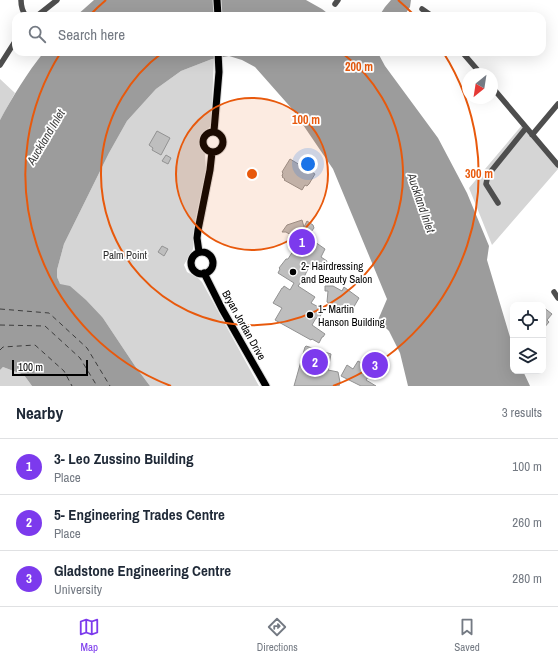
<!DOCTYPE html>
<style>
:root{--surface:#fff;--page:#f2f2f3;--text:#1f2937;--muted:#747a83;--line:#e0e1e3;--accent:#7c3aed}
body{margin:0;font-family:"Archivo Narrow",sans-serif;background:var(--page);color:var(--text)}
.controls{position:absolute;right:12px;bottom:12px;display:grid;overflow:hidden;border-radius:8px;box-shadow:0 4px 16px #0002}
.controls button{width:36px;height:36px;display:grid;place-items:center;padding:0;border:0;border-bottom:1px solid var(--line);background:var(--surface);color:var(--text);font:20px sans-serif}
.compass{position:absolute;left:462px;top:68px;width:36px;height:36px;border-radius:50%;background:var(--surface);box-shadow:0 4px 16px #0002;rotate:210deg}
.scale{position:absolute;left:12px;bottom:10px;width:76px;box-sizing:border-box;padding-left:4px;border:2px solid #000;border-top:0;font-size:11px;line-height:14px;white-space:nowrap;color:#000;-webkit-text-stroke:3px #fff;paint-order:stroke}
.you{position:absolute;left:308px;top:164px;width:14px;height:14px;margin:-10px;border:3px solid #fff;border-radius:50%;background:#1a73e8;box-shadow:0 0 0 6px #1a73e833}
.badge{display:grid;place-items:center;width:26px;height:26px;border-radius:50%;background:var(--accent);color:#fff;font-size:13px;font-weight:700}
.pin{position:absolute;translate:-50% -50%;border:2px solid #fff;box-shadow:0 1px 4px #0006}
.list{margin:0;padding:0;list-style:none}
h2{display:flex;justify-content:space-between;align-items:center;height:52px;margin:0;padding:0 16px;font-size:17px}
h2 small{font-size:13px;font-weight:400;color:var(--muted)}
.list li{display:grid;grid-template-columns:26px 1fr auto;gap:12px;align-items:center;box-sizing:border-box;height:56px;padding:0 16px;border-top:1px solid var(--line)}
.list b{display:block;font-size:15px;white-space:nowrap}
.list p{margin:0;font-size:13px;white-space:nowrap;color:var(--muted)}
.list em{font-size:13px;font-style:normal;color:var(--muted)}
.icon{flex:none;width:22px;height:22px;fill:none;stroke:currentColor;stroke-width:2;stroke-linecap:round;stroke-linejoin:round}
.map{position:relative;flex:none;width:558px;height:386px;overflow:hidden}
.search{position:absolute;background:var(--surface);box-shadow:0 4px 16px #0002;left:12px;right:12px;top:12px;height:44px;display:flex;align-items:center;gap:10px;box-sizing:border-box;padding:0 14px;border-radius:12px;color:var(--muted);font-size:15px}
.sheet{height:220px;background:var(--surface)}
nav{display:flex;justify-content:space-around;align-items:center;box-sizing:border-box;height:56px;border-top:1px solid var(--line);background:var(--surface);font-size:11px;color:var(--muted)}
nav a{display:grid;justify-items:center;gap:2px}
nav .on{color:var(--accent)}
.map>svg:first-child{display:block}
.green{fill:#d5d5d5}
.water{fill:#9c9c9c}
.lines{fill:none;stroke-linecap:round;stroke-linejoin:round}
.ferry{stroke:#3d3d3d;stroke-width:1;stroke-dasharray:5 4;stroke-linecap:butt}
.building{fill:#bebebe;stroke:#929292}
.major-casing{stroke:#dbdbdb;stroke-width:9}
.minor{stroke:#4e4e4e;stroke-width:5.5}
.major{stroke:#000;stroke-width:7}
.ring{fill:none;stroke:#e8590c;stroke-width:2}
.poi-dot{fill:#000;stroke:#fff;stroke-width:1.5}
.labels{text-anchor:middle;stroke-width:3.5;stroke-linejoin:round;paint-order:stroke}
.park-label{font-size:11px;fill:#2c2c2c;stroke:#fff}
.poi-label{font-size:11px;fill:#000;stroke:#fff;text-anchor:start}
.street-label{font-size:11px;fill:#000;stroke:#fff}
.water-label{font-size:12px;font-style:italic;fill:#3d3d3d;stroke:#fff}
.centre{fill:#e8590c;stroke:#fff;stroke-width:2}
.ring-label{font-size:12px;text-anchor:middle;font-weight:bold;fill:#e8590c;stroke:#fff;stroke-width:3.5;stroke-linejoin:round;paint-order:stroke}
</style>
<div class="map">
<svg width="558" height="386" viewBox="0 0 558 386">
<rect width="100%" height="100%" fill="#fff"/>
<path class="green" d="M 212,59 L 214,59 L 211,126 L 202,134 L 201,144 L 205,154 L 206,169 L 194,226 L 193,249 L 191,253 L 185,263 L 184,265 L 187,272 L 198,278 L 202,282 L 259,386 L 150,386 L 135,366 L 103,318 L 60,285 L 57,277 L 57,270 L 64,244 L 109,153 L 127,121 L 156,89 L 181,71 Z
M 0,79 L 15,93 L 0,120 Z
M 523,124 L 558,165 L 558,169 L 492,245 L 469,188 Z
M 3,367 L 24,375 L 32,386 L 0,386 L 0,370 Z"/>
<path class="water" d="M 94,0 L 306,0 L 322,9 L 331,16 L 76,16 Z
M 391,0 L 411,0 L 410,7 L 404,16 L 379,16 L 385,7 Z
M 44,52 L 379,52 L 378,53 L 385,66 L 438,138 L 467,193 L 489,246 L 487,260 L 513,347 L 513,371 L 523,371 L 530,386 L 408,386 L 400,353 L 389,331 L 378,320 L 387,299 L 333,169 L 293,110 L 255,67 L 242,60 L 229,56 L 212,59 L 181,71 L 156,89 L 127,121 L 109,153 L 64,244 L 57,270 L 57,277 L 60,284 L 70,286 L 86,300 L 103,318 L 135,366 L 150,386 L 32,386 L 24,375 L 3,367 L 0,370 L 0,120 C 13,96 27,73 44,52 Z"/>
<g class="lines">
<path class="ferry" d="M 0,309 L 49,313 L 87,348 L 110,386
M 0,325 L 45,326 L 80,358 L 97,386
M 0,350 L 3,347 L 35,345 L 64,371 L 72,386"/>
</g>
<path class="building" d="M 157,131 L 170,138 L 161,155 L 152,150 L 153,148 L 149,145 Z
M 166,155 L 171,158 L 168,164 L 162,161 Z
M 290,159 L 315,174 L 309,184 L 307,186 L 305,185 L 302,190 L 284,180 L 285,179 L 282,177 L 283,176 L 282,176 L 283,173 L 282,172 Z
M 302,220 L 304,227 L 307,221 L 313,225 L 314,228 L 311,232 L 314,236 L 315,242 L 325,249 L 321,257 L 327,261 L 326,263 L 328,264 L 325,269 L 322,268 L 321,270 L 315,266 L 313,270 L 309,267 L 302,281 L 298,286 L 315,297 L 311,303 L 324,310 L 319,318 L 316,318 L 312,325 L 325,334 L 323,337 L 322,337 L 319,343 L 312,339 L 311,340 L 275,320 L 282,308 L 273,303 L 282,288 L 283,288 L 284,286 L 290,290 L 294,283 L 278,273 L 280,269 L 279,268 L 286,259 L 288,259 L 293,251 L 291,250 L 292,248 L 290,243 L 292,240 L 289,238 L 291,235 L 286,232 L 282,232 L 287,225 Z
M 162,246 L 168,249 L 164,256 L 158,252 Z
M 325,286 L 333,286 L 342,291 L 344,287 L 359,298 L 352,310 L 349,308 L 347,310 L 346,309 L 344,312 L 327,302 L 328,291 L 325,291 Z
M 543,307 L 552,314 L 547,320 L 549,322 L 543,329 Z
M 306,346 L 331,354 L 328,370 L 338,372 L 340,382 L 339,386 L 294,386 L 305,347 Z
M 358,361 L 365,365 L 363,367 L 366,369 L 363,374 L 368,377 L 366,380 L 376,386 L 361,386 L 341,376 L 347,365 L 353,369 Z"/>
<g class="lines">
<g class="major-casing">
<path id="major" d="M 217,0 L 218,16
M 214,131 L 219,72 L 218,52
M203 142a10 10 0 1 1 20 0a10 10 0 1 1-20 0Z
M 199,252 L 197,238 L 198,230 L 210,170 L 212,152
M191 263a11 11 0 1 1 22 0a11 11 0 1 1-22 0Z
M 204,273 L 222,309 L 266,386"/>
</g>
<path class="minor" d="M 21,0 C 21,6 22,11 26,16
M 335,4 L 338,0
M 422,9 L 432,16
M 37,16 L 57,0
M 462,52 L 481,74
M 0,65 L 16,40
M 492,87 L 558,165
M 532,135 L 558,104
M 498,203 L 486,184 L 488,175 L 526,128
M 554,292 L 558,298"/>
<use href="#major" class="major"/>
</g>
<circle cx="252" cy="174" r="76" fill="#e8590c" fill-opacity=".12"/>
<g class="ring">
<circle cx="252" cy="174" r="76"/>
<path d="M342 53A151 151 0 1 1 162 53"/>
<path d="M171 386A227 227 0 0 1 61 52M90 15A227 227 0 0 1 106 0M398 0A227 227 0 0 1 414 15M443 52A227 227 0 0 1 333 386"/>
</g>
<g class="poi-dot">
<circle cx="293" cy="272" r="4"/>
<circle cx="310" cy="315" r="4"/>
</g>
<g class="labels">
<g class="park-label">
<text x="125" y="259">Palm Point</text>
</g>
<g class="poi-label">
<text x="301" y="270">2- Hairdressing<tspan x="301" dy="13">and Beauty Salon</tspan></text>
<text x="318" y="313">1- Martin<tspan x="318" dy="13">Hanson Building</tspan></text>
</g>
<g class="street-label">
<text transform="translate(244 325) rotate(61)" y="4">Bryan Jordan Drive</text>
</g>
<g class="water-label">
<text transform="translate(46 137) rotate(-59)" y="4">Auckland Inlet</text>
<text transform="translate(421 203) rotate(71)" y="4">Auckland Inlet</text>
</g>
</g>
<circle cx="252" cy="174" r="6" class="centre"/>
<g class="ring-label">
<text x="359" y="71">200 m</text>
<text x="306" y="124">100 m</text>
<text x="479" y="178">300 m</text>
</g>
</svg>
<div class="controls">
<button><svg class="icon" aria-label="locate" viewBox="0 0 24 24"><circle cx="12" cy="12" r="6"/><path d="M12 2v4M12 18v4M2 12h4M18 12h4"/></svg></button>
<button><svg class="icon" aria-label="layers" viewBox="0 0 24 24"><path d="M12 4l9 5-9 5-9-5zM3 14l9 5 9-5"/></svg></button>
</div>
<svg class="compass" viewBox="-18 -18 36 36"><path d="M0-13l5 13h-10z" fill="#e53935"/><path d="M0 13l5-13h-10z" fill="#747a83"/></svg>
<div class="scale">100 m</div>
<div class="you"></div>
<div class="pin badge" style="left:302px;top:242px">1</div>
<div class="pin badge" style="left:315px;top:362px">2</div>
<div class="pin badge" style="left:375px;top:365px">3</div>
<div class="search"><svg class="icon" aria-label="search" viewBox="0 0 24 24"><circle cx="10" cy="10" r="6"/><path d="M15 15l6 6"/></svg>Search here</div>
</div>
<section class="sheet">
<h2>Nearby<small>3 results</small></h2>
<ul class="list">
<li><span class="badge">1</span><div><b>3- Leo Zussino Building</b><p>Place</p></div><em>100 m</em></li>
<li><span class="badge">2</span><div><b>5- Engineering Trades Centre</b><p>Place</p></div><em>260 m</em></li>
<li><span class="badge">3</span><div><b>Gladstone Engineering Centre</b><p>University</p></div><em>280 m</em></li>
</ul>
</section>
<nav>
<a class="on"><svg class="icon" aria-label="map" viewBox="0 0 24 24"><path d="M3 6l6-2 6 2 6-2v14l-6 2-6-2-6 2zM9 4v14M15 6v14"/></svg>Map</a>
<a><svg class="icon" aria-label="directions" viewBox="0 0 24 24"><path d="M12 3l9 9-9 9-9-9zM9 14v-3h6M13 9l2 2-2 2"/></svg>Directions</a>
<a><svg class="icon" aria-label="saved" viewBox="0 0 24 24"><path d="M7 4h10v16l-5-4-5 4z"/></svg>Saved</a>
</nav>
